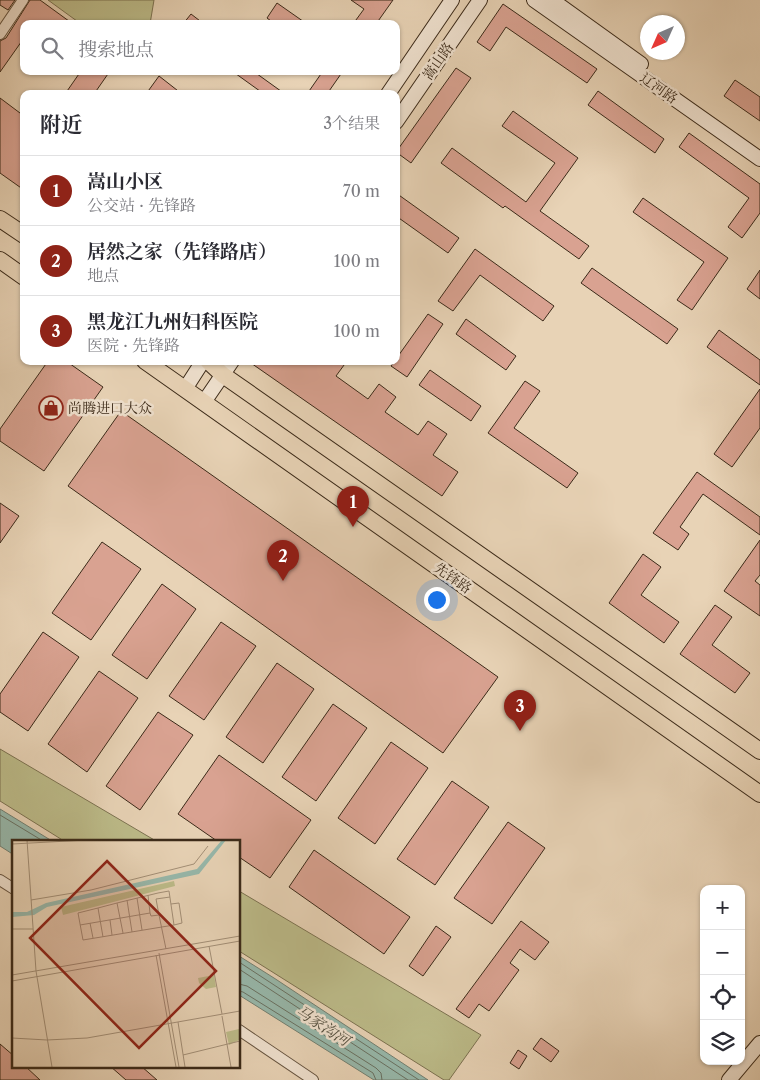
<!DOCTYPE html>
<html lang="zh">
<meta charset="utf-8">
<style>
:root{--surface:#fff;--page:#f7f7f7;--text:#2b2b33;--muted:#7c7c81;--line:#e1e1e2;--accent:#8f2418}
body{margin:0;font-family:"Libre Caslon Text","Noto Serif SC",serif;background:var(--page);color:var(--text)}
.controls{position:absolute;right:15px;bottom:15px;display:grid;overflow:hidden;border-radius:10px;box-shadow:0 1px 4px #0004}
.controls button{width:45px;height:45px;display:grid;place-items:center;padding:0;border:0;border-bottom:1px solid var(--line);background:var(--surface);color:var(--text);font:25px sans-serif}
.compass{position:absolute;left:640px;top:15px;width:45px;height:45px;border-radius:50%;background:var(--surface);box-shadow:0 1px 4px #0004;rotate:225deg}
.you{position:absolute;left:436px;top:599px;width:18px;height:18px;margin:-12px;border:4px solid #fff;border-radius:50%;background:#1a73e8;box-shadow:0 0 0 8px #1a73e833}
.badge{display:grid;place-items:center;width:32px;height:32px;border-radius:50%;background:var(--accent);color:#fff;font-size:16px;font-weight:700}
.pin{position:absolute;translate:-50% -41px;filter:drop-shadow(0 1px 2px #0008)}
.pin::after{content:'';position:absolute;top:26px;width:18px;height:15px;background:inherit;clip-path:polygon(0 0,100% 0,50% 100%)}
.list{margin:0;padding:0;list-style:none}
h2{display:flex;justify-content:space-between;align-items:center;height:65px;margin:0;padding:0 20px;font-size:21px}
h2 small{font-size:16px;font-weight:400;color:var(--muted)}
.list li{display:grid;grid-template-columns:32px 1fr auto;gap:15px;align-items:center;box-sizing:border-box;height:70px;padding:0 20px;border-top:1px solid var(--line)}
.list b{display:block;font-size:19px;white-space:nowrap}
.list p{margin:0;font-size:16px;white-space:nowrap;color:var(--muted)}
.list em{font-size:16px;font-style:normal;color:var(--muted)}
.icon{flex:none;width:28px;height:28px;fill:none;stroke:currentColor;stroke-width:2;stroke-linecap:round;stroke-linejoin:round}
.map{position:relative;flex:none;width:760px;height:1080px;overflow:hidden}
.search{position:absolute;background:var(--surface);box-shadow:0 1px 4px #0004;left:20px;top:20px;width:380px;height:55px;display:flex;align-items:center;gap:12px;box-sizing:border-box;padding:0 18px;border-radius:10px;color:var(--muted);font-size:19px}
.panel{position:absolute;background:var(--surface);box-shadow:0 1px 4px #0004;left:20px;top:90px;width:380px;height:275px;border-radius:10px}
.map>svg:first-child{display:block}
.green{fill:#bcbb89;stroke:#7c7251}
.water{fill:#97b8ab;stroke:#727f71}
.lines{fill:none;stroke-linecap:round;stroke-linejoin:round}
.shore{stroke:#697162;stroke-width:1}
.building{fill:#d9a291;stroke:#3b2a19}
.minor-casing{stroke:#665440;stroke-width:12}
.secondary-casing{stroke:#3b2a19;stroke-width:16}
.primary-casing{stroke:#3b2a19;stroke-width:18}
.minor{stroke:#f0e2d0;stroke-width:10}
.secondary{stroke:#f0e2d0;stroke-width:14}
.primary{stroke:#e8d3b6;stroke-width:16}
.labels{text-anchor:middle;stroke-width:5;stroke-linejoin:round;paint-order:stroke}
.street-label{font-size:14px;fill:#3b2a19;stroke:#f0e2d0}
.poi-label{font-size:14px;fill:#3b2a19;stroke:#f0e2d0;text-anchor:start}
.water-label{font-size:15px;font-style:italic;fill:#524e3e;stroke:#f0e2d0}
.inset-road{fill:none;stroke:#a38f77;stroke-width:1}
.view{fill:#8f2418;fill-opacity:0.15;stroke:#8f2418;stroke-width:2.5}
.inset-edge{fill:none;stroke:#3b2a19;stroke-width:2.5}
</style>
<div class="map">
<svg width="760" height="1080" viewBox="0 0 760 1080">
<rect width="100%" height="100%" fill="#e8d3b6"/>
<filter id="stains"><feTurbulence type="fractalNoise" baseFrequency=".004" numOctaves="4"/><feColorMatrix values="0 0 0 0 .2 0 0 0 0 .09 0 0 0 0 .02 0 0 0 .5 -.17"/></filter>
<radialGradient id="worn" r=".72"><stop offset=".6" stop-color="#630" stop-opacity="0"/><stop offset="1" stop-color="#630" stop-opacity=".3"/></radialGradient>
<path class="green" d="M 48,0 L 154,0 L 150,24 L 81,24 Z
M 0,749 L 156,841 L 64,841 L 0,801 Z
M 239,891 L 481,1035 L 449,1080 L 444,1080 L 239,951 Z"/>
<path class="water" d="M 0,809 L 52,841 L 14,841 L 14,855 L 0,846 Z
M 239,956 L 274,978 L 428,1080 L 374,1080 L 239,995 Z"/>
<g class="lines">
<path class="shore" d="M 0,815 L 43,841
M 239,962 L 419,1080
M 239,969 L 408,1080
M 239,984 L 247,986 L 376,1068 L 381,1073 L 382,1080
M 239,991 L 243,992 L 373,1073 L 376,1080"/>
</g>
<path class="building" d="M 0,0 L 15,0 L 8,10 L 0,5 Z
M 30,0 L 40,0 L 73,24 L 24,24 L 24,38 L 0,72 L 0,41 L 6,38 Z
M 351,0 L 393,0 L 376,24 L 353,24 L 364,9 Z
M 277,3 L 307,24 L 275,24 L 267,18 Z
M 503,4 L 597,69 L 587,83 L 506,27 L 490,51 L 477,42 Z
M 191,14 L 204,24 L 183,24 Z
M 456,68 L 471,78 L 411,163 L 396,152 Z
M 81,71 L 110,71 L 94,94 L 65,94 Z
M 232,71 L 253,71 L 285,94 L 264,94 Z
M 323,71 L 343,71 L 327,94 L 307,94 Z
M 159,76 L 182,94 L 146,94 Z
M 735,80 L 760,97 L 760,121 L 724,96 Z
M 598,91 L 664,139 L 655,153 L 588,105 Z
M 0,98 L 24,116 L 24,190 L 0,173 Z
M 513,111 L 578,158 L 540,211 L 589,246 L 579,259 L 505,206 L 503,208 L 441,163 L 452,148 L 526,202 L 555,163 L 502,126 Z
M 689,133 L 760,184 L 760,213 L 742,238 L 728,227 L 749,198 L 679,147 Z
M 396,193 L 459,238 L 448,253 L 396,216 Z
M 643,198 L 728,258 L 692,310 L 677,300 L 704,262 L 633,212 Z
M 475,249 L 554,306 L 543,321 L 480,275 L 453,311 L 438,301 Z
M 592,268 L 678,329 L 667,344 L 581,283 Z
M 760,270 L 760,299 L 747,289 Z
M 428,314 L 443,324 L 407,377 L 391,366 Z
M 466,319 L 516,356 L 506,370 L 456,334 Z
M 719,330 L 760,360 L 760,385 L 707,347 Z
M 48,361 L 66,361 L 103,387 L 44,471 L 0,441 L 0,429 Z
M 248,361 L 347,361 L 336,376 L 368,399 L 379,384 L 396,397 L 385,412 L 418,435 L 428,421 L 447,434 L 433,455 L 458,472 L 442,496 Z
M 430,370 L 481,406 L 471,421 L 419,385 Z
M 525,381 L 540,391 L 514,428 L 578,473 L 567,488 L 488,433 Z
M 760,389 L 760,428 L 732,467 L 714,454 Z
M 121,411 L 498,677 L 443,753 L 68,486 Z
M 697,472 L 760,517 L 760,535 L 703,494 L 680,527 L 689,534 L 678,550 L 653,533 Z
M 0,503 L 19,516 L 0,543 Z
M 760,540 L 760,575 L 755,581 L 760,585 L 760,616 L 724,591 Z
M 102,542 L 141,569 L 91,640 L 52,613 Z
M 643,554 L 661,567 L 641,595 L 679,622 L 664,643 L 609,603 Z
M 162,584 L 196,609 L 147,679 L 112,655 Z
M 715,605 L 732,617 L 712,645 L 750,673 L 735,693 L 680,654 Z
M 221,622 L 256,646 L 204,720 L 169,696 Z
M 43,632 L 79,657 L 28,731 L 0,712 L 0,694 Z
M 277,663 L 314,689 L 263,763 L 226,737 Z
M 99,671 L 138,698 L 87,772 L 48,744 Z
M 333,704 L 367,728 L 316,801 L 282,777 Z
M 158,712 L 193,735 L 140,810 L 106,786 Z
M 391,742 L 428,768 L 375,844 L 338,818 Z
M 219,755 L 311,820 L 270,878 L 239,857 L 239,841 L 217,841 L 178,814 Z
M 452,781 L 489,807 L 435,885 L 397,859 Z
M 508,822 L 545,848 L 492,924 L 454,898 Z
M 314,850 L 410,917 L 384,954 L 289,887 Z
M 521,921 L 549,942 L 535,960 L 520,949 L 510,963 L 519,970 L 489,1011 L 479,1004 L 469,1018 L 456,1009 Z
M 436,926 L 451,937 L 423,976 L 409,966 Z
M 541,1038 L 559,1051 L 551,1062 L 533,1049 Z
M 0,1044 L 14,1056 L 14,1066 L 25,1066 L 40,1080 L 0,1080 Z
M 518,1050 L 527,1056 L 519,1069 L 510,1063 Z
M 110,1066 L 141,1066 L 157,1080 L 126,1080 Z"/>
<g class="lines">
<g class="minor-casing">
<path id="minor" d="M 0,34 L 23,0
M 0,880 L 14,889
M 239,1030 L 313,1080"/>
</g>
<g class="secondary-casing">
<path id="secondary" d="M 534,0 L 760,159
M 552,0 L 641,64
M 388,94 L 452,0
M 396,122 L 480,0
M 185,389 L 203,361
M 204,402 L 232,361
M 729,1080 L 760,1043"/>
</g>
<g class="primary-casing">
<path id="primary" d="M 0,219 L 24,235
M 0,260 L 24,277
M 145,361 L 760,794
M 208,361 L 223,375 L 760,751"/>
</g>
<use href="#minor" class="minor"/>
<use href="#secondary" class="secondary"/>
<use href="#primary" class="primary"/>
</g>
<defs>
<g id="shop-ring" transform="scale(1.25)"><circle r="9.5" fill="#f0e2d0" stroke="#8f2418" stroke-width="1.5"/><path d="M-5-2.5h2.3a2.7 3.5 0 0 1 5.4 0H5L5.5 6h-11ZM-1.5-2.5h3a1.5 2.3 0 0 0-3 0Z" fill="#8f2418"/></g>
</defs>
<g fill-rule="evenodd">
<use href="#shop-ring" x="51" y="408"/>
</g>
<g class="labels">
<g class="street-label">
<text transform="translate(438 61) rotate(-55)" y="5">嵩山路</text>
<text transform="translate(659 88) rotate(35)" y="5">辽河路</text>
<text transform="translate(453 578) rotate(35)" y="5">先锋路</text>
</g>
<g class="poi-label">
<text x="68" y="413">尚腾进口大众</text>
</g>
<g class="water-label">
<text transform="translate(323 1026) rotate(33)" y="5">马家沟河</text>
</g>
</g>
<g transform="translate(12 840)">
<rect width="228" height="228" fill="#e8d3b6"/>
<path d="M 162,41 L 163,46 L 51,75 L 49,67 ZM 202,135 L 204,147 L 194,149 L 187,143 L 186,138 ZM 227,189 L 227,200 L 217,205 L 214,192 Z" fill="#bcbb89"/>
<path d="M 210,0 L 214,0 L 187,34 L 35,67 L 22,75 L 0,77 L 0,72 L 15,72 L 34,63 L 185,29 Z" fill="#97b8ab"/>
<path class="inset-road" d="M 15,0 L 24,131 L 40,227M 0,4 L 75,0M 136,55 L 138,73M 125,58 L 130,90M 19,60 L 79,50 L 182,24 L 196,6M 115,60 L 120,92M 86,68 L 105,63M 147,75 L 144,59 L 158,57M 98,80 L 100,95M 78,83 L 81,98M 68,85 L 138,73 L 139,76 L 147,75 L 154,109M 0,89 L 21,89M 111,93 L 105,63 L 146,53 L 157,51 L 162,85M 91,97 L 86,68 L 66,73 L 71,100 L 162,85 L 170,83 L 167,63 L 159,64M 197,106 L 210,174M 147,113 L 167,227M 144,115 L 164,227M 0,135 L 228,96M 0,141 L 228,101M 210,176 L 219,227M 166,182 L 173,227M 0,198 L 35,200M 35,200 L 75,198 L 228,171M 171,215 L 228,201"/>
<path class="view" d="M 95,21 L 204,131 L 127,208 L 18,98 Z"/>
<rect width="228" height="228" class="inset-edge"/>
</g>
<rect width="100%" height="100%" filter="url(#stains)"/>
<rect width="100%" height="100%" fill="url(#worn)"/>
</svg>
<div class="controls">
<button>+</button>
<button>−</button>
<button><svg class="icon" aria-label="locate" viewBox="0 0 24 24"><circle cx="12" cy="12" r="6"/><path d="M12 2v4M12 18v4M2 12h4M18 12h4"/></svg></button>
<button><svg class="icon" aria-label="layers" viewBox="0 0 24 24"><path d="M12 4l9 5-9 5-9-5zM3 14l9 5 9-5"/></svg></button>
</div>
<svg class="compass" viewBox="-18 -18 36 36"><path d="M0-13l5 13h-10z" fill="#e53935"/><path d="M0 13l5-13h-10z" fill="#7c7c81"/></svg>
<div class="you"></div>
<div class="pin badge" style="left:353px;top:527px">1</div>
<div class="pin badge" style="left:283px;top:581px">2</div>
<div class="pin badge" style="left:520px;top:731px">3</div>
<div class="search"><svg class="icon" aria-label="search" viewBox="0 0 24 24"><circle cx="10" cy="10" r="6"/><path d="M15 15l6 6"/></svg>搜索地点</div>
<section class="panel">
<h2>附近<small>3个结果</small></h2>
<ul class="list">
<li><span class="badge">1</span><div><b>嵩山小区</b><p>公交站 · 先锋路</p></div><em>70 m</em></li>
<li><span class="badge">2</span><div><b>居然之家（先锋路店）</b><p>地点</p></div><em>100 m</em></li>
<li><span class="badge">3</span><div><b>黑龙江九州妇科医院</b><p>医院 · 先锋路</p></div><em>100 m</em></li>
</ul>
</section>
</div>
